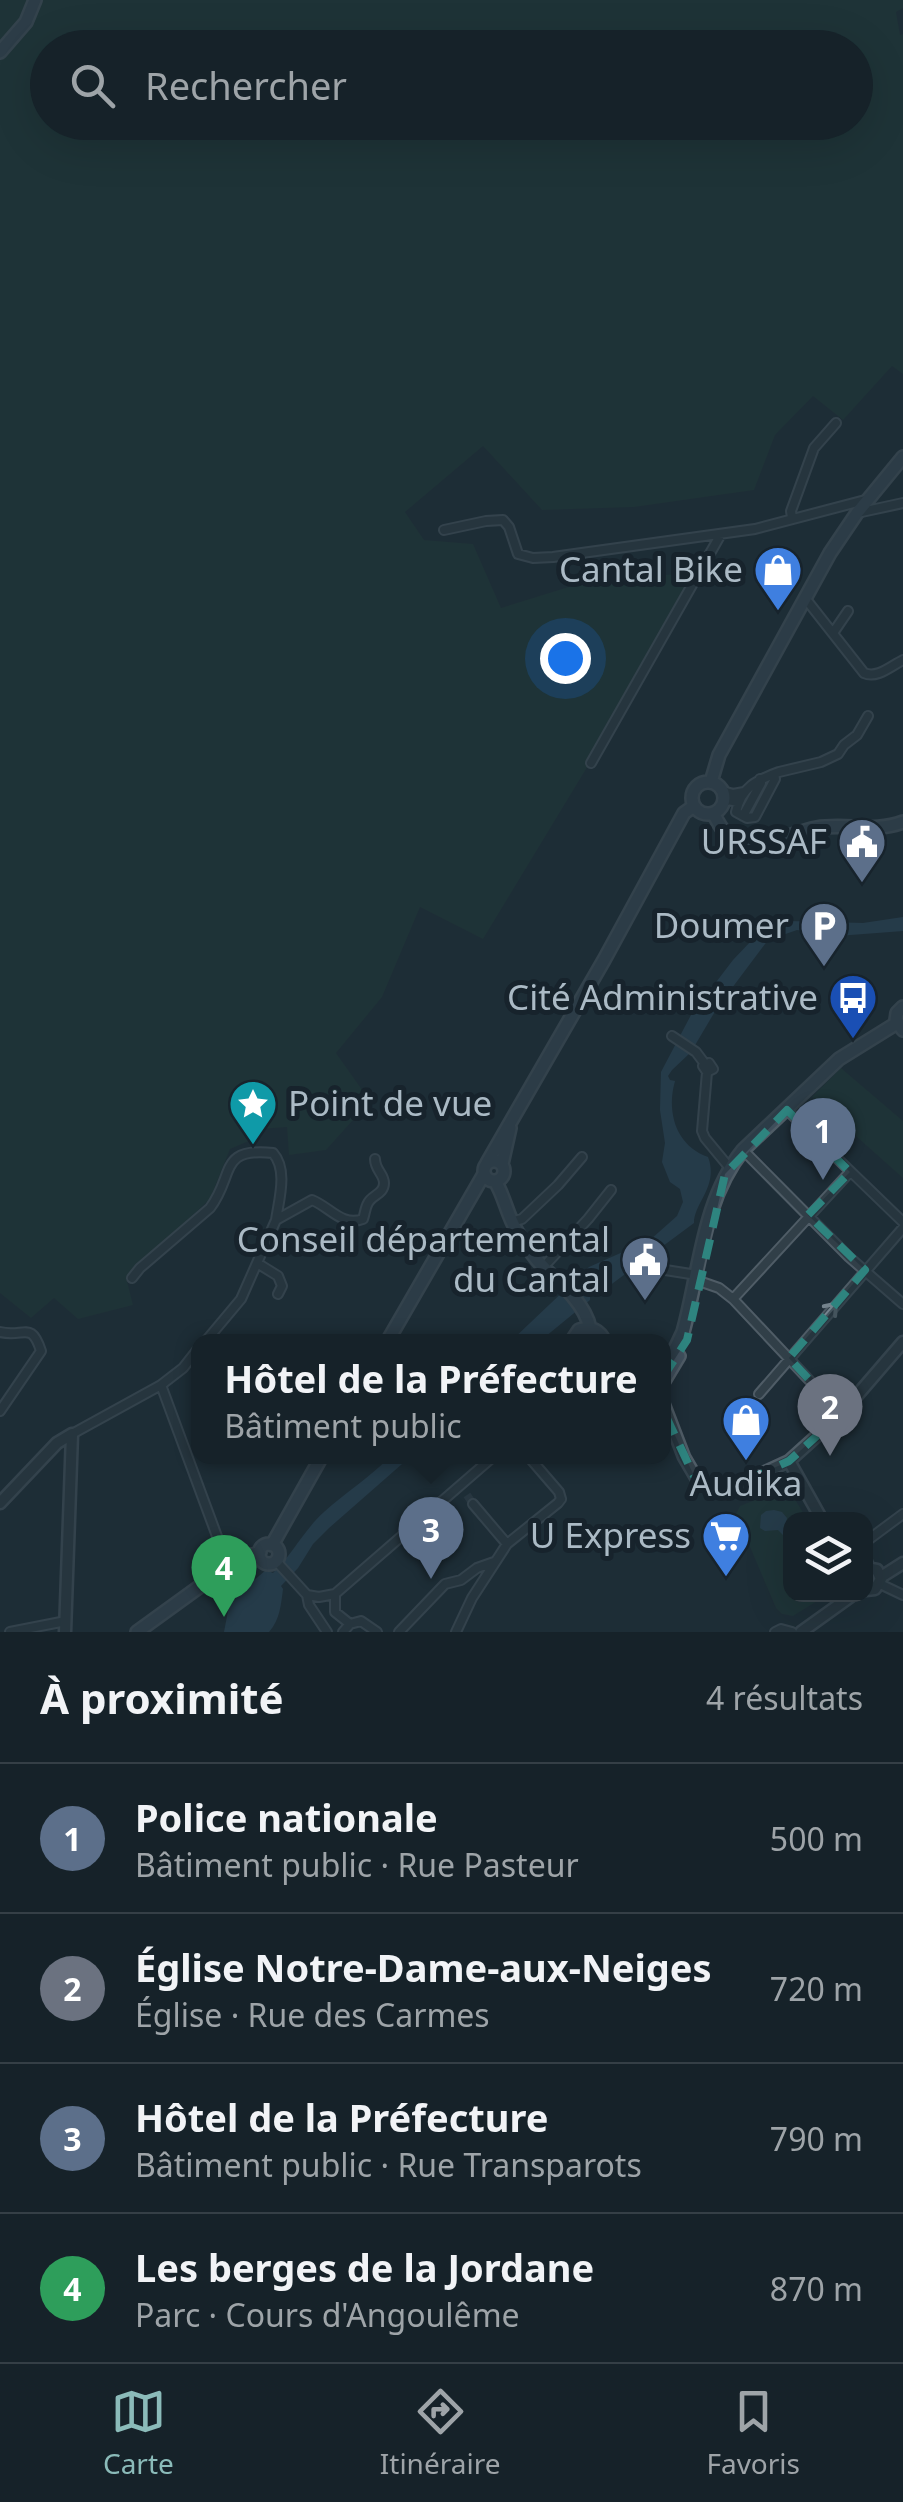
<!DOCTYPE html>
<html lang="fr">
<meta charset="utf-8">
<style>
:root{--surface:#162229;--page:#1f2a31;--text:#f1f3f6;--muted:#9ea4a8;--line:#353f46;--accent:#8bbbb9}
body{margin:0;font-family:"Noto Sans",sans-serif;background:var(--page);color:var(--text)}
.controls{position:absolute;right:30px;bottom:30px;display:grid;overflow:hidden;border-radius:20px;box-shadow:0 10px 40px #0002}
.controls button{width:90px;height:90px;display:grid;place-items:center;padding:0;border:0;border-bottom:2px solid var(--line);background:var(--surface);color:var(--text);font:50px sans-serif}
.you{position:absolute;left:565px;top:658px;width:35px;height:35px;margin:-25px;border:8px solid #fff;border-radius:50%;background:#1a73e8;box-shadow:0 0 0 15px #1a73e833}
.badge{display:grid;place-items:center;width:65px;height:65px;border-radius:50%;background:var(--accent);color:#fff;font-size:32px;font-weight:700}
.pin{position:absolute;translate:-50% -82px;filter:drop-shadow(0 2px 5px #0008)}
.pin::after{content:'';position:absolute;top:52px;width:35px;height:30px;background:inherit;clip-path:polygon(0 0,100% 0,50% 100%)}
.popup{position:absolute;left:191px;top:1334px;width:480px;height:130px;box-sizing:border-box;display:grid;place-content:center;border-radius:20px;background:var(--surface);filter:drop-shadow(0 2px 8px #0005);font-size:32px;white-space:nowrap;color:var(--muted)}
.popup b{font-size:38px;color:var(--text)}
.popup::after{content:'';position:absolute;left:50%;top:100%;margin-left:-20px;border:20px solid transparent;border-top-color:var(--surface)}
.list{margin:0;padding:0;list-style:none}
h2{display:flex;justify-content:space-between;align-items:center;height:130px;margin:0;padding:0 40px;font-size:42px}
h2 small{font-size:32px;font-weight:400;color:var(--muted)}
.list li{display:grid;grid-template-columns:65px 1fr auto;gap:30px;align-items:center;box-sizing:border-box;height:150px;padding:0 40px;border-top:2px solid var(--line)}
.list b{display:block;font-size:38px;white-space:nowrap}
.list p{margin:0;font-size:32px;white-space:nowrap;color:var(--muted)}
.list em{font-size:32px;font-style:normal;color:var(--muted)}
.icon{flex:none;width:55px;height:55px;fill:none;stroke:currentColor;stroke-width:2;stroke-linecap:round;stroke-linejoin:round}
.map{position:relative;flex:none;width:903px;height:1632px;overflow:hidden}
.search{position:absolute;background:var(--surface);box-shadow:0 10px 40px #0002;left:30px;right:30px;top:30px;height:110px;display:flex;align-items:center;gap:25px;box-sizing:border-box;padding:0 35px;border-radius:55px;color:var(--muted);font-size:38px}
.sheet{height:730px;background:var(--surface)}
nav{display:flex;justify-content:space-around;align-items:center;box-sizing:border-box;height:140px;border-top:2px solid var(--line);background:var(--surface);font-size:28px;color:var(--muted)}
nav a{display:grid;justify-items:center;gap:5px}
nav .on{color:var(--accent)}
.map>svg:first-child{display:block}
.green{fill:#213a38;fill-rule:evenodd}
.water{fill:#304c60}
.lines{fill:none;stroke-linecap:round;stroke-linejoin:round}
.minor-tunnel{stroke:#33424c;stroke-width:8;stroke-dasharray:8 4;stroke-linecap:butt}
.minor-casing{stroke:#4f5c66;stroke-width:12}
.tertiary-casing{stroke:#4f5c66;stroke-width:15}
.secondary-casing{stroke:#4f5c66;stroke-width:16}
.minor{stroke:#313f48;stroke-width:8}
.tertiary{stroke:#313f48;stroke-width:10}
.secondary{stroke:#3f4e5b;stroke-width:11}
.oneway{stroke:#74838d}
.marked{fill:none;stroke:#2e847f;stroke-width:8;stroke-dasharray:20 12;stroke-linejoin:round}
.labels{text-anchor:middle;stroke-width:10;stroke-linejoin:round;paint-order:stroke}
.poi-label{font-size:35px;fill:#abbac5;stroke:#17232c;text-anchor:end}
</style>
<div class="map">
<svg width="903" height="1632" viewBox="0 0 903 1632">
<rect width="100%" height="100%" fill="#1e2d37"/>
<path class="green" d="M 0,0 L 903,0 L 903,8 L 896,12 L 900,35 L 903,34 L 903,374 L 892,366 L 843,420 L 813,396 L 775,435 L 754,490 L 634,507 L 542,510 L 483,446 L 405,512 L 424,540 L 473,544 L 501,608 L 591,580 L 694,573 L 586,769 L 483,939 L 420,907 L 382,997 L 336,1053 L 370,1101 L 326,1150 L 289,1155 L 287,1127 L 260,1129 L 256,1138 L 230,1149 L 210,1199 L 126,1277 L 133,1305 L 78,1319 L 54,1298 L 31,1318 L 0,1293 ZM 48,48 L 856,48 L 856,122 L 48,122 Z
M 841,1068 L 903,1121 L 903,1178 L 812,1097 Z
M 782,1489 L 791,1493 L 807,1519 L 790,1520 L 790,1594 L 827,1595 L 793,1616 L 782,1614 L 776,1608 L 736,1514 L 740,1506 Z"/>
<path class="water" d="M 903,917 L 903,931 L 837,936 L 797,930 L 768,940 L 717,1008 L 691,1052 L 672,1070 L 668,1076 L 670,1080 L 675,1081 C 666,1112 676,1146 708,1157 C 719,1186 694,1203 694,1223 L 605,1289 L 599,1287 L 590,1293 L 590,1300 L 540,1341 L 510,1342 L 589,1267 L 650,1240 L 677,1216 L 683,1202 L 680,1189 L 670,1182 L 662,1162 L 665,1143 L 660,1110 L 661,1072 L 691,1015 L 733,960 L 753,939 L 774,924 L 788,921 L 863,923 Z
M 390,1457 L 410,1457 L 329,1528 L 313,1544 L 298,1568 L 281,1586 L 283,1589 C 281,1604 280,1620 269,1632 L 224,1632 L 230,1601 L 266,1570 L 273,1573 C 292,1555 304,1530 324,1512 C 345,1493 370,1477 390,1457 Z
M 774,1510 L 782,1512 L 787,1518 L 784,1536 L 778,1530 L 765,1531 L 760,1528 L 761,1515 L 766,1511 Z"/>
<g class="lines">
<path class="minor-tunnel" d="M 467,1495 L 473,1504"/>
<g class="minor-casing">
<path id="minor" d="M 857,513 L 903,503
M 792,518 L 791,511 L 814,448 L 836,423
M 444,530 L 486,521 L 503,520 L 509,527 L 518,554 L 533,558 L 553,557 L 755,529 L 869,499
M 805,598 L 864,673 C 877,679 891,666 903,660
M 833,633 L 848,611
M 591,763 L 721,534
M 774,774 L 775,779 L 755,817 L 747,818 L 736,812 C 741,787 757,780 779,772 L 821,762 L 838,754 L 844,745 L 857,735 L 868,716
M 723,791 L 733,794 L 744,792
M 721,806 L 728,800 L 738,802
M 743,816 L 761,783 L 760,779
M 672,1036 L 696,1052 L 705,1064
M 709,1063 L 713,1069 L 707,1072 L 703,1066 Z
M 707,1072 L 702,1131 L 705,1138 L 729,1167
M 787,1110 L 903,1222
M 743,1150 L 849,1257 L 903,1304
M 518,1220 L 522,1219 L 558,1185 L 582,1157
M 650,1258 L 659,1269 L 697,1275
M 548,1262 L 588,1219 L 611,1190
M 257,1263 L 278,1276 L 282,1286 L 278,1294
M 132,1278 L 140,1268 L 210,1208 C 235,1175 218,1147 273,1153 C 288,1170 279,1199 276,1220
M 696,1280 L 719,1288 L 733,1299 L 841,1414
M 733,1299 L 850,1172
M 0,1332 C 24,1338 31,1320 41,1351 L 0,1411
M 205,1342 L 241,1299 L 276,1220 L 312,1200 C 330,1207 342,1227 363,1219 C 365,1214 365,1208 368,1203 C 372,1195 384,1194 384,1183 C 384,1174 375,1170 375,1159
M 161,1385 L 183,1368 L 198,1349
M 759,1394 L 903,1228
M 72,1434 L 161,1385 L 218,1539 L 222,1548 L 235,1561
M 528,1456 L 559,1492 L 561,1499
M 473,1504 L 507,1544
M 866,1545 L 868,1540 L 903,1514
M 866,1557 L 870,1568
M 276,1561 L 307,1595 L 309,1605 L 327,1632
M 880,1584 L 903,1595
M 335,1594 L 335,1612 L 350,1624
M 307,1595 L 319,1597 L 335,1594 L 494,1456
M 10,1632 L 66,1621
M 343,1632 L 350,1624 L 361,1621 L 377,1632
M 399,1632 L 445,1584 L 461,1580 L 477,1568 L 494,1562
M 456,1632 L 472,1598 L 507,1544 L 558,1503 L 561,1499
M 775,1632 L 781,1629 L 792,1632"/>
</g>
<g class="tertiary-casing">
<path id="tertiary" d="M 664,1405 L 684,1457 L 698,1481 L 711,1487 L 728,1489 L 789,1461 L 841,1414 L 903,1342
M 789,1461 L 822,1520
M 0,1503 L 57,1443 L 72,1434 L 65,1632
M 866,1568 L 877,1570 L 881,1579 L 875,1589 L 866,1590
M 881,1577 L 903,1563
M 801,1632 L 854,1594"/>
</g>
<g class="secondary-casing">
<path id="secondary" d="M 0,52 L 26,22 L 35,0
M 711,782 L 719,755 L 830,553 L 857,513 L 903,457
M692 798a16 16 0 1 1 32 0a16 16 0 1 1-32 0Z
M 713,813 C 721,828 727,841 746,844 C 768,847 794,832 816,828 C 845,823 875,833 903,822
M 903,1007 L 897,1013 L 896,1020 L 903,1030
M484 1171a10 10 0 1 1 20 0a10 10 0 1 1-20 0Z
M 487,1163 L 604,960 L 684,813 L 694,806
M 502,1164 L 510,1128
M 495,1181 C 505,1197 507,1216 518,1233 C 526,1246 536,1260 547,1271 C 564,1286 585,1305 590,1328
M 387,1342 L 484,1174
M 571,1342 L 579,1330 C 591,1326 600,1330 605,1342
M 664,1363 L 675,1349 L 683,1332 C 700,1271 702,1201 743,1150 L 839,1059 L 897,1023
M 664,1381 L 679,1356
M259 1554a10 10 0 1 1 20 0a10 10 0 1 1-20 0Z
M 272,1545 L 322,1456
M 137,1632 L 235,1561 L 260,1552"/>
</g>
<use href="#minor" class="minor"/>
<use href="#tertiary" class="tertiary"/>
<use href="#secondary" class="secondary"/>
</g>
<defs><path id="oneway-shaft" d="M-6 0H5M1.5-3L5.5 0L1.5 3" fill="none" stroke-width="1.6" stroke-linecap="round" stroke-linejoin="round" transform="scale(2.5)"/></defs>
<use class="oneway" href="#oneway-shaft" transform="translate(827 1314) rotate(-49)"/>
<path d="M0 0H903V1632H0ZM 787,1110 L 850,1172 L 808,1215 L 865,1270 L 789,1358 L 841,1414 L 789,1461 L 728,1489 L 694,1476 L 654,1391 L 687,1340 L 725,1174 Z" fill="#1e2d37" fill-opacity=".55" fill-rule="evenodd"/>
<path class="marked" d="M 787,1110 L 850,1172 L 808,1215 L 865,1270 L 789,1358 L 841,1414 L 789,1461 L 728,1489 L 694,1476 L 654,1391 L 687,1340 L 725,1174 Z"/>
<defs>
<g id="shop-pin" transform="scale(2.5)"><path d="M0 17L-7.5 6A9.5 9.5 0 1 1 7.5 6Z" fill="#3f7fe0" stroke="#17232c"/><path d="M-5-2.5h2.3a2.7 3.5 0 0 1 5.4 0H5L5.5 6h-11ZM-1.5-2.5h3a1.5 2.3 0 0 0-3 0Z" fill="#fff"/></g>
<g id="civic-pin" transform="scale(2.5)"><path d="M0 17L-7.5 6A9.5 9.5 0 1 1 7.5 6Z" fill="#5c6f8a" stroke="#17232c"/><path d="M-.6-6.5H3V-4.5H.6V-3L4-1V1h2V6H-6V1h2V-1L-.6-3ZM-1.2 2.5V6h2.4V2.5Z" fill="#fff"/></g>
<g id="parking-pin" transform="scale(2.5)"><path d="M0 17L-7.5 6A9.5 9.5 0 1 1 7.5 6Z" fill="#5c6f8a" stroke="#17232c"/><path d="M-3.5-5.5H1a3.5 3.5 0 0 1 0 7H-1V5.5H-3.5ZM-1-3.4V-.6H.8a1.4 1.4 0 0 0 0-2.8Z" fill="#fff"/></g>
<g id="bus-pin" transform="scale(2.5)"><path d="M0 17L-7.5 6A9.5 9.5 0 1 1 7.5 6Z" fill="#1a4fb4" stroke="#17232c"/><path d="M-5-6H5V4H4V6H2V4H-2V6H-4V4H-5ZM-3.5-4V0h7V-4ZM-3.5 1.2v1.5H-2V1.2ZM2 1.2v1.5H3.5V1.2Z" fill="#fff"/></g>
<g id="sight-pin" transform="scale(2.5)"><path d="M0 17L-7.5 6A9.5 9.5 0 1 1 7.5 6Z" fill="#0f9aa8" stroke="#17232c"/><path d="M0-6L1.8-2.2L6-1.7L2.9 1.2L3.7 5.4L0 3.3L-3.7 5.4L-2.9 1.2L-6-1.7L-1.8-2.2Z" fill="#fff"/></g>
<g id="supermarket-pin" transform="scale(2.5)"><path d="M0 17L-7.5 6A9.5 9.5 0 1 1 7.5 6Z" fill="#3f7fe0" stroke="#17232c"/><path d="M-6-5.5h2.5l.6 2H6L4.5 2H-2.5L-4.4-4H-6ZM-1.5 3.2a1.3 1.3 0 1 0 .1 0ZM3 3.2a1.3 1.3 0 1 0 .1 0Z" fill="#fff"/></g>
</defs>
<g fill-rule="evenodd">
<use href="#shop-pin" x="778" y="570"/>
<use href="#civic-pin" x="862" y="842"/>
<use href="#parking-pin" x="824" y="926"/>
<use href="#bus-pin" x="853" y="998"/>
<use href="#sight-pin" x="253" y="1104"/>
<use href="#civic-pin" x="645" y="1260"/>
<use href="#shop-pin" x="746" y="1420"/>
<use href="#supermarket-pin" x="726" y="1536"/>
</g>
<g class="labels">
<g class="poi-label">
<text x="743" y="582">Cantal Bike</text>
<text x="827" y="854">URSSAF</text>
<text x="789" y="938">Doumer</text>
<text x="818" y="1010">Cité Administrative</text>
<text x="288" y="1116" text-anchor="start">Point de vue</text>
<text x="610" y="1252">Conseil départemental<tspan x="610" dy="40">du Cantal</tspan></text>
<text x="746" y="1496" text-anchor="middle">Audika</text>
<text x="691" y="1548">U Express</text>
</g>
</g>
</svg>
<div class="controls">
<button><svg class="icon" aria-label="layers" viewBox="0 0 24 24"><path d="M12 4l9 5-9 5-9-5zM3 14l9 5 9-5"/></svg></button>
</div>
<div class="you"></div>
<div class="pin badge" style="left:823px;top:1180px;background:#5c6f8a">1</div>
<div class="pin badge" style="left:830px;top:1456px;background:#6b7280">2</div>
<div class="pin badge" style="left:431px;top:1579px;background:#5c6f8a">3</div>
<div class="popup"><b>Hôtel de la Préfecture</b>Bâtiment public</div>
<div class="pin badge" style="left:224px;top:1617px;background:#2e9e5b">4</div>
<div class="search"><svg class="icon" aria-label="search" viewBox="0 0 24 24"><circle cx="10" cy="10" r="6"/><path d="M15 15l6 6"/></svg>Rechercher</div>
</div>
<section class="sheet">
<h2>À proximité<small>4 résultats</small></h2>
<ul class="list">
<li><span class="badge" style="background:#5c6f8a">1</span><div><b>Police nationale</b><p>Bâtiment public · Rue Pasteur</p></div><em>500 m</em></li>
<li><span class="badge" style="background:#6b7280">2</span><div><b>Église Notre-Dame-aux-Neiges</b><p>Église · Rue des Carmes</p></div><em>720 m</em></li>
<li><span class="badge" style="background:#5c6f8a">3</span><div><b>Hôtel de la Préfecture</b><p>Bâtiment public · Rue Transparots</p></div><em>790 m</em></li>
<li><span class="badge" style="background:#2e9e5b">4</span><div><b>Les berges de la Jordane</b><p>Parc · Cours d'Angoulême</p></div><em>870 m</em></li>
</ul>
</section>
<nav>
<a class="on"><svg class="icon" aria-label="map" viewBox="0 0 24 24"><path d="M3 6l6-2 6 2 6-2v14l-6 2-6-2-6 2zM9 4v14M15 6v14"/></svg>Carte</a>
<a><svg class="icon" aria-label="directions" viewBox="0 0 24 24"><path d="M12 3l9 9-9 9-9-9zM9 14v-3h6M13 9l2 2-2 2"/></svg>Itinéraire</a>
<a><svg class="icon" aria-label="saved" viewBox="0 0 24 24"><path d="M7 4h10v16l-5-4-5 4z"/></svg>Favoris</a>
</nav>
